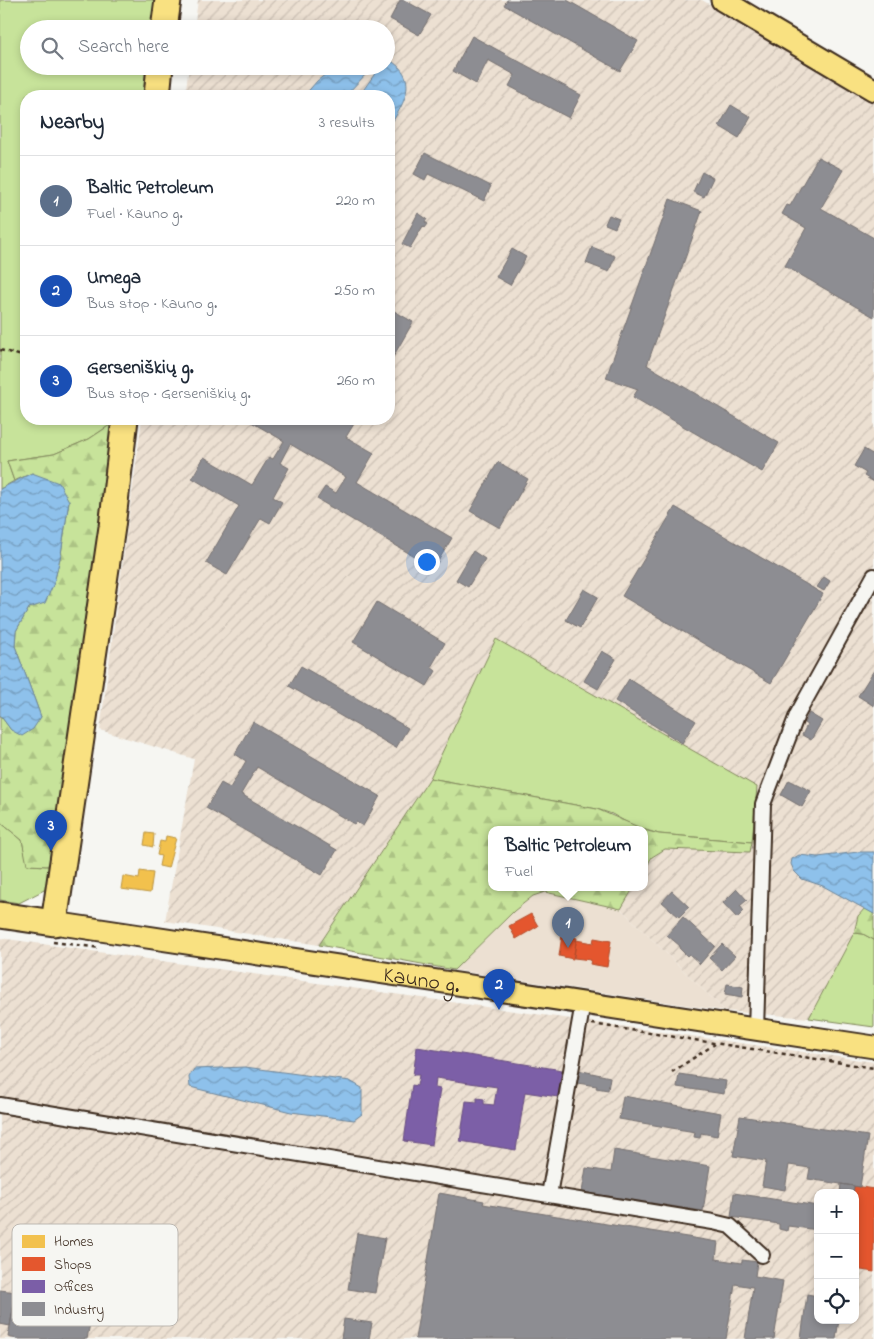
<!DOCTYPE html>
<meta charset="utf-8">
<style>
:root{--surface:#fff;--page:#f6f6f7;--text:#1f2937;--muted:#747a83;--line:#e0e1e3;--accent:#db2777}
body{margin:0;font-family:"Indie Flower",sans-serif;background:var(--page);color:var(--text)}
.controls{position:absolute;right:15px;bottom:15px;display:grid;overflow:hidden;border-radius:10px;box-shadow:0 2px 8px #0003}
.controls button{width:45px;height:45px;display:grid;place-items:center;padding:0;border:0;border-bottom:1px solid var(--line);background:var(--surface);color:var(--text);font:25px sans-serif}
.you{position:absolute;left:426px;top:561px;width:18px;height:18px;margin:-12px;border:4px solid #fff;border-radius:50%;background:#1a73e8;box-shadow:0 0 0 8px #1a73e833}
.badge{display:grid;place-items:center;width:32px;height:32px;border-radius:50%;background:var(--accent);color:#fff;font-size:16px;font-weight:700}
.pin{position:absolute;translate:-50% -41px;filter:drop-shadow(0 1px 2px #0008)}
.pin::after{content:'';position:absolute;top:26px;width:18px;height:15px;background:inherit;clip-path:polygon(0 0,100% 0,50% 100%)}
.popup{position:absolute;left:488px;top:826px;width:160px;height:65px;box-sizing:border-box;display:grid;place-content:center;border-radius:10px;background:var(--surface);filter:drop-shadow(0 1px 4px #0005);font-size:16px;white-space:nowrap;color:var(--muted)}
.popup b{font-size:19px;color:var(--text)}
.popup::after{content:'';position:absolute;left:50%;top:100%;margin-left:-10px;border:10px solid transparent;border-top-color:var(--surface)}
.list{margin:0;padding:0;list-style:none}
h2{display:flex;justify-content:space-between;align-items:center;height:65px;margin:0;padding:0 20px;font-size:21px}
h2 small{font-size:16px;font-weight:400;color:var(--muted)}
.list li{display:grid;grid-template-columns:32px 1fr auto;gap:15px;align-items:center;box-sizing:border-box;height:90px;padding:0 20px;border-top:1px solid var(--line)}
.list b{display:block;font-size:19px;white-space:nowrap}
.list p{margin:0;font-size:16px;white-space:nowrap;color:var(--muted)}
.list em{font-size:16px;font-style:normal;color:var(--muted)}
.icon{flex:none;width:28px;height:28px;fill:none;stroke:currentColor;stroke-width:2;stroke-linecap:round;stroke-linejoin:round}
.map{position:relative;flex:none;width:874px;height:1339px;overflow:hidden}
.search{position:absolute;background:var(--surface);box-shadow:0 2px 8px #0003;left:20px;top:20px;width:375px;height:55px;display:flex;align-items:center;gap:12px;box-sizing:border-box;padding:0 18px;border-radius:28px;color:var(--muted);font-size:19px}
.panel{position:absolute;background:var(--surface);box-shadow:0 2px 8px #0003;left:20px;top:90px;width:375px;height:335px;border-radius:20px}
.map>svg:first-child{display:block}
.built{fill:#ece0d2}
.industrial{fill:url(#industrial-furrows);fill-rule:evenodd}
.grass{fill:#c7e39a;stroke:#81865c}
.forest{fill:url(#forest-firs);stroke:#81865c}
.water{fill:url(#water-waves);stroke:#6d8599}
.homes{fill:#f2c14e;stroke:#bb9440}
.shops{fill:#e4572e;stroke:#b14a29}
.offices{fill:#7b5ea7;stroke:#684e7e}
.industry{fill:#8d8d92;stroke:#746f6f}
.lines{fill:none;stroke-linecap:round;stroke-linejoin:round}
.street-casing{stroke:#3b2a1e;stroke-width:18}
.primary-casing{stroke:#3b2a1e;stroke-width:25}
.highway-casing{stroke:#3b2a1e;stroke-width:29}
.path{stroke:#3b2a1e;stroke-width:2.5;stroke-dasharray:4 4;stroke-linecap:butt}
.street{stroke:#f6f6f2;stroke-width:14}
.primary{stroke:#f9e181;stroke-width:21}
.highway{stroke:#f9e181;stroke-width:25}
.labels{text-anchor:middle;stroke-width:5;stroke-linejoin:round;paint-order:stroke}
.street-label{font-size:22px;fill:#3b2a1e;stroke:#f6f6f2}
.key{fill:#f6f6f2;stroke:#beb9b2;stroke-width:1}
.key-label{font-size:14px;fill:#3b2a1e}
</style>
<div class="map">
<svg width="874" height="1339" viewBox="0 0 874 1339">
<defs>
<pattern id="industrial-furrows" width="10" height="10" patternUnits="userSpaceOnUse" patternTransform="scale(1.25)"><rect width="10" height="10" fill="#ece0d2"/><path d="M-1 1l2-2M0 10L10 0M9 11l2-2" fill="none" stroke="#cbc0b4"/></pattern>
<pattern id="forest-firs" width="22" height="20" patternUnits="userSpaceOnUse" patternTransform="scale(1.25)"><rect width="22" height="20" fill="#c7e39a"/><path d="M5 1l3.5 6h-7zM16 11l3.5 6h-7z" fill="#acc384"/></pattern>
<pattern id="water-waves" width="16" height="10" patternUnits="userSpaceOnUse" patternTransform="scale(1.25)"><rect width="16" height="10" fill="#8ec1eb"/><path d="M0 5q4-4 8 0t8 0" fill="none" stroke="#759dbe"/></pattern>
</defs>
<rect width="100%" height="100%" fill="#f6f6f2"/>
<filter id="ink" filterUnits="userSpaceOnUse"><feTurbulence type="fractalNoise" baseFrequency=".02" numOctaves="2"/><feDisplacementMap in="SourceGraphic" scale="10" xChannelSelector="R" yChannelSelector="G"/><feConvolveMatrix kernelMatrix="1 2 1 2 8 2 1 2 1" color-interpolation-filters="sRGB"/></filter>
<g filter="url(#ink)">
<path class="built" d="M 545,892 L 621,909 L 725,1011 L 454,970 L 514,911 L 533,896 Z"/>
<path class="industrial" d="M 198,0 L 702,0 L 874,99 L 874,852 L 858,852 L 818,857 L 800,855 L 802,879 L 823,886 L 865,908 L 858,916 L 854,933 L 809,1018 L 725,1011 L 621,909 L 634,887 L 644,887 L 644,870 L 652,857 L 665,849 L 750,852 L 756,787 L 496,639 L 430,778 L 319,945 L 165,921 L 194,759 L 100,730 L 142,419 L 389,419 L 389,96 L 185,96 L 189,66 L 386,66 L 386,29 L 194,29 Z
M 0,938 L 874,1062 L 874,1339 L 0,1339 ZM 818,1193 L 855,1193 L 855,1320 L 818,1320 Z"/>
<path class="grass" d="M 0,0 L 158,0 L 155,29 L 29,29 L 29,66 L 152,66 L 148,96 L 26,96 L 26,419 L 113,419 L 113,423 L 89,439 L 54,454 L 7,461 L 14,481 L 0,489 Z
M 496,639 L 757,787 L 752,842 L 659,834 L 633,826 L 612,814 L 597,809 L 430,778 Z
M 0,822 L 22,840 L 28,865 L 49,866 L 46,889 L 19,903 L 0,900 Z
M 854,933 L 863,934 L 874,940 L 874,1027 L 809,1018 Z"/>
<path class="forest" d="M 113,423 L 65,797 L 54,824 L 49,866 L 27,865 L 22,840 L 0,822 L 0,715 L 11,730 L 41,717 L 15,646 L 16,631 L 29,608 L 54,583 L 61,554 L 69,501 L 32,473 L 14,481 L 7,461 L 54,454 L 89,439 Z
M 430,778 L 597,809 L 643,829 L 492,829 L 492,887 L 634,887 L 621,909 L 545,892 L 533,896 L 514,911 L 454,970 L 319,945 Z
M 644,830 L 659,834 L 752,842 L 750,852 L 665,849 L 652,857 L 644,870 Z
M 865,908 L 874,914 L 874,940 L 863,934 L 854,933 L 858,916 Z"/>
<path class="water" d="M 386,58 C 421,76 405,102 389,127 L 389,96 L 359,96 L 374,75 L 374,71 L 370,70 L 345,96 L 304,96 L 317,81 L 336,66 L 386,66 Z
M 32,473 L 59,483 L 69,501 L 61,554 L 54,583 L 45,603 L 29,608 L 16,631 L 15,646 L 41,717 L 33,729 L 22,736 L 11,730 L 0,715 L 0,489 Z
M 858,852 L 874,852 L 874,914 L 823,886 L 802,879 L 794,871 L 791,864 L 792,859 L 799,855 L 818,857 Z
M 245,1067 L 350,1081 L 362,1088 L 362,1114 L 354,1120 L 291,1112 L 190,1087 L 189,1077 L 194,1069 Z"/>
<path class="homes" d="M 146,833 L 154,834 L 153,847 L 144,845 Z
M 166,836 L 176,838 L 168,868 L 159,866 L 161,856 L 157,855 L 160,841 L 165,842 Z
M 140,871 L 153,873 L 150,893 L 121,889 L 123,876 L 139,879 Z"/>
<path class="shops" d="M 531,914 L 538,926 L 516,939 L 509,926 Z
M 562,935 L 577,938 L 573,959 L 559,956 Z
M 594,938 L 611,941 L 607,967 L 590,964 L 591,960 L 574,958 L 576,940 L 593,943 Z
M 854,1186 L 874,1189 L 874,1272 L 855,1269 L 855,1193 L 853,1193 Z"/>
<path class="offices" d="M 417,1047 L 562,1070 L 558,1097 L 525,1092 L 516,1150 L 460,1141 L 466,1101 L 477,1102 L 477,1098 L 484,1099 L 484,1104 L 494,1105 L 497,1087 L 436,1078 L 435,1088 L 440,1089 L 432,1145 L 404,1141 L 412,1085 L 417,1086 L 419,1075 L 413,1075 Z"/>
<path class="industry" d="M 400,0 L 404,0 L 431,15 L 419,35 L 390,19 Z
M 507,0 L 567,0 L 638,41 L 620,71 L 504,5 Z
M 472,36 L 581,95 L 569,118 L 509,86 L 515,75 L 488,60 L 476,84 L 453,71 Z
M 731,105 L 751,117 L 739,138 L 719,126 Z
M 425,153 L 491,186 L 484,201 L 428,174 L 425,180 L 414,174 Z
M 818,157 L 843,170 L 821,208 L 874,238 L 874,317 L 785,266 L 806,228 L 782,214 L 787,205 L 790,206 Z
M 702,172 L 713,178 L 704,197 L 693,192 Z
M 670,199 L 702,211 L 647,365 L 779,443 L 762,472 L 633,397 L 638,389 L 606,378 Z
M 418,213 L 427,219 L 425,222 L 428,224 L 425,228 L 423,226 L 410,248 L 402,244 Z
M 609,215 L 619,219 L 615,228 L 605,224 Z
M 592,247 L 615,256 L 609,272 L 586,263 Z
M 512,249 L 526,257 L 510,285 L 496,277 Z
M 389,308 L 413,322 L 389,364 Z
M 246,419 L 357,419 L 346,437 L 374,453 L 357,482 L 452,538 L 434,568 L 317,499 L 325,487 L 336,493 L 346,477 L 290,444 L 280,463 L 289,468 L 273,497 L 282,502 L 270,523 L 261,518 L 227,575 L 206,563 L 239,506 L 192,478 L 204,457 L 252,485 L 269,457 L 273,459 L 284,441 Z
M 864,449 L 874,455 L 874,482 L 864,476 L 866,473 L 854,466 Z
M 498,462 L 528,479 L 500,528 L 470,511 Z
M 675,507 L 823,594 L 771,683 L 622,596 Z
M 473,551 L 485,559 L 468,587 L 456,580 Z
M 824,577 L 830,581 L 824,591 L 817,587 Z
M 584,589 L 598,597 L 580,628 L 566,620 Z
M 377,602 L 445,643 L 431,667 L 436,671 L 427,686 L 353,642 Z
M 602,651 L 616,659 L 598,689 L 584,681 Z
M 301,666 L 408,728 L 396,748 L 289,686 Z
M 874,670 L 874,706 L 858,696 Z
M 629,679 L 696,721 L 682,743 L 615,701 Z
M 809,713 L 822,721 L 811,740 L 802,735 L 807,725 L 804,723 Z
M 253,722 L 380,796 L 363,826 L 356,822 L 354,824 L 257,767 L 241,794 L 337,850 L 322,875 L 206,808 L 221,783 L 230,788 L 246,761 L 235,754 Z
M 789,780 L 811,791 L 802,807 L 781,795 Z
M 737,889 L 747,900 L 740,906 L 744,911 L 737,918 L 723,903 Z
M 672,891 L 689,907 L 679,917 L 662,902 Z
M 683,917 L 715,946 L 700,964 L 689,954 L 687,956 L 679,948 L 680,946 L 667,935 Z
M 722,944 L 735,956 L 722,970 L 709,958 Z
M 727,984 L 743,987 L 742,997 L 725,994 Z
M 578,1070 L 610,1077 L 608,1090 L 596,1088 L 597,1086 L 577,1083 Z
M 679,1074 L 726,1081 L 724,1094 L 677,1087 Z
M 623,1096 L 721,1113 L 717,1136 L 701,1133 L 700,1138 L 694,1137 L 695,1132 L 619,1119 Z
M 740,1116 L 868,1136 L 860,1187 L 808,1179 L 810,1168 L 789,1165 L 785,1190 L 762,1186 L 766,1161 L 733,1156 Z
M 614,1150 L 710,1166 L 703,1211 L 582,1192 L 586,1168 L 611,1172 Z
M 841,1184 L 854,1186 L 853,1193 L 840,1193 Z
M 439,1193 L 484,1201 L 483,1204 L 718,1242 L 716,1259 L 742,1263 L 742,1260 L 757,1262 L 755,1276 L 783,1281 L 774,1339 L 745,1339 L 753,1287 L 735,1284 L 726,1339 L 415,1339 Z
M 734,1193 L 818,1206 L 818,1230 L 788,1226 L 787,1231 L 779,1229 L 779,1224 L 731,1217 Z
M 357,1233 L 385,1238 L 375,1293 L 348,1289 Z
M 0,1290 L 16,1292 L 10,1326 L 0,1324 Z
M 807,1294 L 818,1296 L 818,1320 L 839,1320 L 836,1339 L 801,1339 Z
M 14,1304 L 91,1318 L 87,1339 L 17,1339 L 8,1337 Z
M 344,1319 L 372,1323 L 369,1339 L 341,1339 Z"/>
<g class="lines">
<g class="street-casing">
<path id="street" d="M 756,1030 L 763,804 L 797,715 L 874,576
M 0,1105 L 713,1222 L 730,1226 L 762,1255
M 549,1195 L 583,1003"/>
</g>
<g class="primary-casing">
<g id="primary">
<path d="M 722,0 L 874,90"/>
<path id="s1" d="M 54,923 L 874,1047"/>
</g>
</g>
<g class="highway-casing">
<path id="highway" d="M 164,29 L 168,0
M 157,96 L 160,66
M 0,915 L 54,923 L 112,527 L 125,419"/>
</g>
<path class="path" d="M 0,350 L 26,357
M 53,942 L 100,948
M 592,1024 L 874,1068
M 672,1072 L 715,1044"/>
<use href="#street" class="street"/>
<use href="#primary" class="primary"/>
<use href="#highway" class="highway"/>
</g>
</g>
<g class="labels">
<g class="street-label">
<text dy="8" stroke="none"><textPath href="#s1" startOffset="372">Kauno g.</textPath></text>
</g>
</g>
<rect x="12" y="1224" width="166" height="102" rx="8" class="key"/>
<rect x="22" y="1235" width="23" height="13" fill="#f2c14e"/>
<rect x="22" y="1257" width="23" height="14" fill="#e4572e"/>
<rect x="22" y="1280" width="23" height="13" fill="#7b5ea7"/>
<rect x="22" y="1302" width="23" height="14" fill="#8d8d92"/>
<g class="key-label">
<text x="54" y="1246">Homes</text>
<text x="54" y="1269">Shops</text>
<text x="54" y="1291">Offices</text>
<text x="54" y="1314">Industry</text>
</g>
</svg>
<div class="controls">
<button>+</button>
<button>−</button>
<button><svg class="icon" aria-label="locate" viewBox="0 0 24 24"><circle cx="12" cy="12" r="6"/><path d="M12 2v4M12 18v4M2 12h4M18 12h4"/></svg></button>
</div>
<div class="you"></div>
<div class="pin badge" style="left:568px;top:948px;background:#5c6f8a">1</div>
<div class="popup"><b>Baltic Petroleum</b>Fuel</div>
<div class="pin badge" style="left:499px;top:1010px;background:#1a4fb4">2</div>
<div class="pin badge" style="left:51px;top:851px;background:#1a4fb4">3</div>
<div class="search"><svg class="icon" aria-label="search" viewBox="0 0 24 24"><circle cx="10" cy="10" r="6"/><path d="M15 15l6 6"/></svg>Search here</div>
<section class="panel">
<h2>Nearby<small>3 results</small></h2>
<ul class="list">
<li><span class="badge" style="background:#5c6f8a">1</span><div><b>Baltic Petroleum</b><p>Fuel · Kauno g.</p></div><em>220 m</em></li>
<li><span class="badge" style="background:#1a4fb4">2</span><div><b>Umega</b><p>Bus stop · Kauno g.</p></div><em>250 m</em></li>
<li><span class="badge" style="background:#1a4fb4">3</span><div><b>Gerseniškių g.</b><p>Bus stop · Gerseniškių g.</p></div><em>260 m</em></li>
</ul>
</section>
</div>
